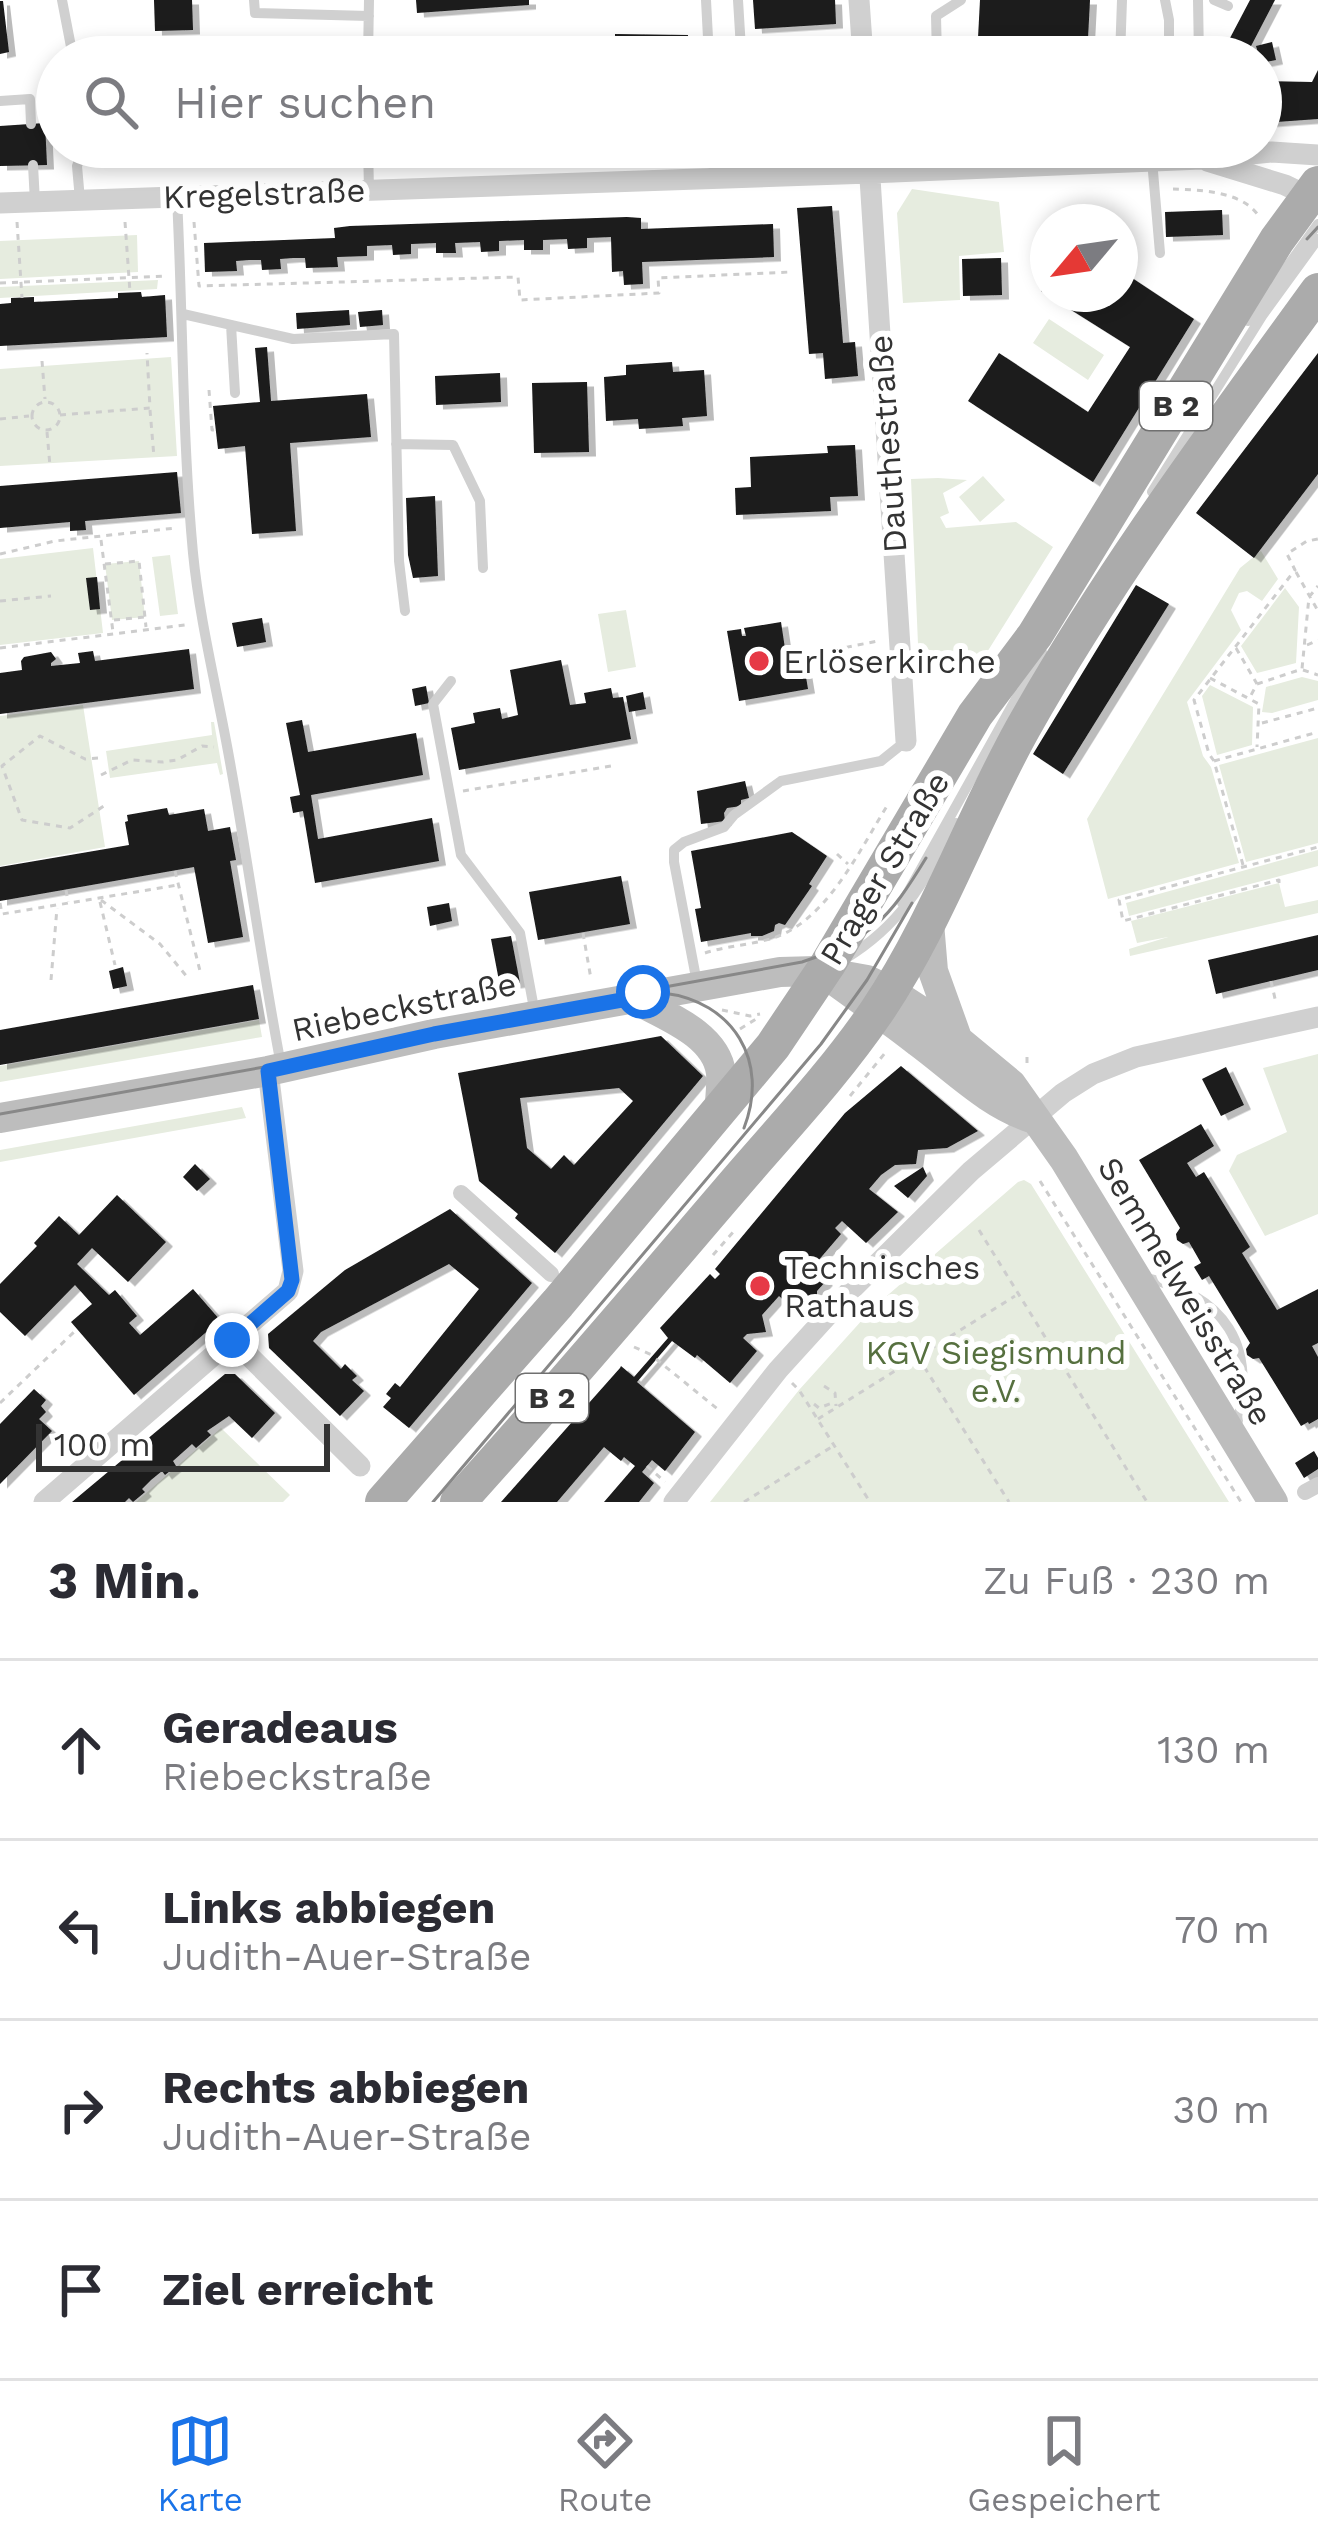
<!DOCTYPE html>
<html lang="de">
<meta charset="utf-8">
<style>
:root{--surface:#fff;--page:#f2f2f3;--text:#2b2b33;--muted:#7c7c81;--line:#e1e1e2;--accent:#1a73e8}
body{margin:0;font-family:"Work Sans",sans-serif;background:var(--page);color:var(--text)}
.compass{position:absolute;left:1030px;top:204px;width:108px;height:108px;border-radius:50%;background:var(--surface);box-shadow:0 6px 18px #0003;rotate:241deg}
.scale{position:absolute;left:36px;bottom:30px;width:294px;box-sizing:border-box;padding-left:12px;border:6px solid #333;border-top:0;font-size:33px;line-height:42px;white-space:nowrap;color:#333;-webkit-text-stroke:9px #fff;paint-order:stroke}
.stop{position:absolute;width:36px;height:36px;margin:-27px;border:9px solid #1a73e8;border-radius:50%;background:#fff}
.stop.end{background:#1a73e8;border-color:#fff;box-shadow:0 3px 12px #0008}
.list{margin:0;padding:0;list-style:none}
h2{display:flex;justify-content:space-between;align-items:center;height:156px;margin:0;padding:0 48px;font-size:51px}
h2 small{font-size:39px;font-weight:400;color:var(--muted)}
.list li{display:grid;grid-template-columns:78px 1fr auto;gap:36px;align-items:center;box-sizing:border-box;height:180px;padding:0 48px;border-top:3px solid var(--line)}
.list b{display:block;font-size:45px;white-space:nowrap}
.list p{margin:0;font-size:39px;white-space:nowrap;color:var(--muted)}
.list em{font-size:39px;font-style:normal;color:var(--muted)}
.icon{flex:none;width:66px;height:66px;fill:none;stroke:currentColor;stroke-width:2;stroke-linecap:round;stroke-linejoin:round}
.map{position:relative;flex:none;width:1318px;height:1502px;overflow:hidden}
.search{position:absolute;background:var(--surface);box-shadow:0 6px 18px #0003;left:36px;right:36px;top:36px;height:132px;display:flex;align-items:center;gap:30px;box-sizing:border-box;padding:0 42px;border-radius:66px;color:var(--muted);font-size:45px}
.sheet{height:876px;background:var(--surface)}
nav{display:flex;justify-content:space-around;align-items:center;box-sizing:border-box;height:168px;border-top:3px solid var(--line);background:var(--surface);font-size:33px;color:var(--muted)}
nav a{display:grid;justify-items:center;gap:6px}
nav .on{color:var(--accent)}
.map>svg:first-child{display:block}
.green{fill:#e6ecdf}
.building{fill:#1a1a1a;fill-rule:evenodd;filter:url(#shadow)}
.lines{fill:none;stroke-linecap:round;stroke-linejoin:round}
.path{stroke:#cdcdcd;stroke-width:3;stroke-dasharray:6 6;stroke-linecap:butt}
.service{stroke:#d0d0d0;stroke-width:10}
.pedestrian{stroke:#d0d0d0;stroke-width:16}
.minor{stroke:#d0d0d0;stroke-width:21}
.secondary{stroke:#bdbdbd;stroke-width:30}
.primary{stroke:#ababab;stroke-width:36}
.tram{stroke:#888;stroke-width:3}
.route{stroke:#1a73e8;stroke-width:15}
.poi-dot{fill:#e63946;stroke:#fff;stroke-width:4.5}
.labels{text-anchor:middle;stroke-width:12;stroke-linejoin:round;paint-order:stroke}
.shield{fill:#fff;stroke:#707070;stroke-width:3}
.shield-label{font-size:30px;font-weight:bold;fill:#333}
.street-label{font-size:33px;fill:#333;stroke:#fff}
.poi-label{font-size:33px;fill:#333;stroke:#fff;text-anchor:start}
.park-label{font-size:33px;fill:#56703f;stroke:#fff}
</style>
<div class="map">
<svg width="1318" height="1502" viewBox="0 0 1318 1502">
<defs>
<filter id="shadow"><feDropShadow dx="7" dy="4.5" stdDeviation="0" flood-color="#0004"/></filter>
</defs>
<rect width="100%" height="100%" fill="#fff"/>
<path class="green" d="M 912,189 L 999,202 L 1004,252 L 959,256 L 960,300 L 903,303 L 897,213 Z
M 137,235 L 138,272 L 0,279 L 0,241 Z
M 158,280 L 157,289 L 0,298 L 0,287 Z
M 1049,319 L 1104,355 L 1088,380 L 1033,343 Z
M 171,357 L 177,456 L 0,466 L 0,369 Z
M 983,476 L 1005,500 L 980,522 L 959,497 Z
M 938,478 L 967,480 L 943,493 L 949,513 L 940,517 L 946,528 L 1016,522 L 1053,547 L 974,673 L 918,644 L 911,479 Z
M 93,548 L 103,633 L 0,645 L 0,559 Z
M 1261,551 L 1278,579 L 1262,601 L 1247,591 L 1239,593 L 1231,610 L 1241,630 L 1187,702 L 1203,756 L 1211,767 L 1239,863 L 1108,899 L 1087,819 L 1240,568 Z
M 170,555 L 178,614 L 160,616 L 152,557 Z
M 139,561 L 145,617 L 112,620 L 105,564 Z
M 1285,588 L 1299,607 L 1296,663 L 1257,673 L 1241,646 Z
M 626,610 L 636,667 L 608,672 L 598,614 Z
M 1302,677 L 1318,681 L 1318,700 L 1272,713 L 1262,712 L 1266,687 Z
M 1210,685 L 1253,707 L 1252,745 L 1217,755 L 1202,696 Z
M 83,705 L 105,847 L 0,866 L 0,716 Z
M 211,722 L 214,722 L 223,774 L 220,775 L 217,763 L 110,778 L 106,751 L 212,735 Z
M 1318,738 L 1318,843 L 1246,862 L 1219,765 Z
M 1318,850 L 1318,866 L 1129,916 L 1126,903 Z
M 1279,883 L 1285,907 L 1318,900 L 1318,913 L 1130,956 L 1129,949 L 1168,937 L 1137,943 L 1131,921 Z
M 259,1020 L 262,1037 L 0,1082 L 0,1066 Z
M 1318,1054 L 1318,1214 L 1265,1236 L 1229,1171 L 1237,1155 L 1287,1132 L 1263,1068 Z
M 242,1107 L 246,1118 L 0,1162 L 0,1150 Z
M 1024,1180 L 1031,1184 L 1229,1502 L 710,1502 L 799,1390 L 873,1308 L 1018,1182 Z
M 221,1428 L 290,1495 L 283,1502 L 136,1502 Z"/>
<path class="building" d="M 154,0 L 192,0 L 193,30 L 155,31 Z
M 416,0 L 529,0 L 529,5 L 417,13 Z
M 753,0 L 835,0 L 836,24 L 755,29 Z
M 980,0 L 1090,0 L 1087,57 L 977,57 Z
M 1250,0 L 1275,0 L 1250,48 L 1230,38 Z
M 0,1 L 3,1 L 9,52 L 0,54 Z
M 615,34 L 688,35 L 688,56 L 615,55 Z
M 819,36 L 837,36 L 838,57 L 820,57 Z
M 1272,42 L 1276,60 L 1261,63 L 1256,46 Z
M 1318,70 L 1318,119 L 1261,123 L 1261,81 L 1312,82 Z
M 45,123 L 47,165 L 0,166 L 0,126 Z
M 832,206 L 843,343 L 855,342 L 858,376 L 825,379 L 823,353 L 809,354 L 797,208 Z
M 1222,210 L 1223,235 L 1166,237 L 1165,212 Z
M 627,217 L 641,218 L 641,229 L 773,224 L 774,257 L 642,262 L 643,284 L 624,285 L 623,271 L 612,272 L 611,237 L 587,238 L 587,248 L 568,249 L 567,239 L 543,240 L 543,250 L 524,250 L 524,240 L 499,241 L 499,251 L 481,252 L 480,242 L 455,243 L 456,253 L 436,253 L 436,243 L 411,244 L 411,254 L 393,255 L 392,245 L 367,246 L 367,256 L 337,257 L 338,267 L 306,268 L 305,258 L 293,258 L 280,259 L 281,269 L 262,270 L 261,260 L 249,260 L 236,261 L 237,271 L 205,272 L 204,243 L 335,238 L 334,228 L 350,226 Z
M 1001,258 L 1002,295 L 963,296 L 962,259 Z
M 1120,270 L 1194,319 L 1093,482 L 968,401 L 999,353 L 1088,412 L 1130,347 L 1041,291 L 1048,279 L 1048,294 L 1120,294 Z
M 141,292 L 142,297 L 165,295 L 167,337 L 0,346 L 0,304 L 11,303 L 11,298 L 34,297 L 34,302 L 118,298 L 118,293 Z
M 349,310 L 350,325 L 297,329 L 296,313 Z
M 382,310 L 383,325 L 360,327 L 358,312 Z
M 267,347 L 271,401 L 367,394 L 371,437 L 290,443 L 296,531 L 252,534 L 245,446 L 218,449 L 213,406 L 260,402 L 255,348 Z
M 1318,353 L 1318,474 L 1254,558 L 1196,513 Z
M 672,362 L 673,372 L 704,370 L 707,416 L 682,418 L 683,426 L 639,429 L 638,419 L 606,421 L 604,377 L 626,375 L 626,365 Z
M 500,373 L 501,402 L 436,405 L 435,376 Z
M 587,382 L 589,452 L 534,453 L 532,383 Z
M 855,445 L 858,496 L 830,497 L 831,511 L 736,515 L 735,488 L 751,487 L 750,457 L 828,453 L 827,446 Z
M 177,472 L 181,513 L 85,521 L 86,530 L 70,531 L 70,522 L 0,528 L 0,486 Z
M 435,496 L 438,576 L 413,578 L 408,555 L 406,498 Z
M 97,577 L 100,609 L 90,610 L 86,578 Z
M 1136,585 L 1169,604 L 1063,774 L 1033,754 Z
M 262,618 L 266,642 L 237,647 L 232,623 Z
M 781,622 L 787,662 L 803,659 L 808,689 L 739,701 L 727,631 L 741,629 L 742,636 L 746,636 L 744,628 Z
M 189,649 L 194,689 L 0,714 L 0,673 L 22,670 L 21,661 L 24,657 L 51,652 L 56,659 L 51,663 L 51,666 L 80,663 L 78,653 L 93,651 L 95,661 Z
M 561,660 L 570,705 L 586,703 L 584,693 L 611,688 L 613,698 L 623,697 L 631,739 L 459,770 L 451,728 L 475,723 L 473,713 L 500,708 L 502,719 L 518,715 L 510,670 Z
M 426,686 L 429,703 L 415,706 L 412,689 Z
M 643,692 L 646,709 L 629,712 L 626,696 Z
M 302,720 L 308,752 L 416,733 L 423,775 L 311,795 L 318,839 L 432,818 L 439,861 L 315,883 L 303,811 L 293,813 L 290,797 L 300,795 L 286,723 Z
M 745,781 L 749,798 L 741,800 L 741,806 L 727,808 L 724,813 L 725,821 L 701,824 L 697,791 Z
M 167,808 L 169,815 L 204,809 L 208,831 L 230,827 L 236,860 L 230,861 L 243,937 L 208,943 L 194,867 L 0,901 L 0,867 L 129,845 L 125,822 L 128,821 L 127,815 Z
M 792,832 L 827,856 L 809,884 L 812,886 L 785,925 L 779,923 L 775,925 L 774,931 L 762,936 L 751,936 L 751,933 L 701,942 L 695,909 L 701,908 L 691,851 Z
M 621,876 L 630,924 L 538,940 L 529,892 Z
M 449,903 L 452,921 L 430,926 L 427,907 Z
M 1318,935 L 1318,970 L 1216,994 L 1208,960 Z
M 511,936 L 520,983 L 500,986 L 491,939 Z
M 123,967 L 127,986 L 113,989 L 109,971 Z
M 253,985 L 259,1019 L 0,1065 L 0,1030 Z
M 661,1036 L 703,1076 L 555,1253 L 515,1218 L 518,1214 L 479,1181 L 458,1073 ZM 619,1088 L 633,1101 L 574,1165 L 564,1155 L 551,1169 L 527,1148 L 520,1098 Z
M 901,1066 L 978,1131 L 947,1148 L 918,1150 L 916,1164 L 895,1165 L 881,1175 L 869,1189 L 898,1212 L 866,1243 L 842,1221 L 835,1228 L 841,1234 L 817,1262 L 812,1258 L 805,1264 L 826,1281 L 817,1291 L 817,1302 L 806,1302 L 796,1311 L 779,1296 L 762,1315 L 766,1332 L 747,1334 L 743,1338 L 757,1351 L 730,1383 L 697,1355 L 695,1358 L 672,1341 L 637,1382 L 695,1432 L 665,1471 L 652,1460 L 642,1472 L 654,1483 L 639,1502 L 604,1502 L 635,1466 L 624,1457 L 621,1461 L 604,1447 L 557,1502 L 501,1502 L 620,1368 L 621,1366 L 634,1377 L 668,1338 L 660,1328 L 710,1274 L 715,1279 L 720,1274 L 715,1269 L 845,1113 Z
M 1226,1067 L 1244,1105 L 1221,1116 L 1202,1079 Z
M 1201,1124 L 1214,1146 L 1187,1163 L 1196,1177 L 1204,1172 L 1250,1247 L 1242,1253 L 1277,1310 L 1318,1289 L 1318,1343 L 1312,1346 L 1318,1357 L 1318,1419 L 1309,1424 L 1308,1422 L 1301,1426 L 1259,1358 L 1253,1359 L 1247,1355 L 1246,1349 L 1250,1343 L 1209,1276 L 1202,1280 L 1194,1267 L 1201,1263 L 1189,1242 L 1183,1244 L 1177,1240 L 1176,1234 L 1180,1228 L 1139,1160 Z
M 195,1164 L 210,1179 L 197,1191 L 183,1177 Z
M 923,1167 L 927,1176 L 908,1198 L 894,1186 Z
M 117,1195 L 166,1242 L 128,1282 L 92,1248 L 77,1264 L 109,1295 L 115,1290 L 137,1316 L 129,1323 L 140,1335 L 193,1289 L 220,1320 L 134,1395 L 71,1322 L 92,1304 L 75,1285 L 25,1336 L 0,1312 L 0,1284 L 37,1246 L 34,1243 L 59,1216 L 79,1235 Z
M 450,1209 L 532,1283 L 409,1428 L 383,1407 L 391,1398 L 386,1394 L 395,1383 L 400,1387 L 479,1289 L 449,1264 L 321,1332 L 313,1341 L 341,1369 L 345,1364 L 357,1376 L 352,1380 L 364,1391 L 340,1416 L 269,1348 L 268,1334 L 345,1270 Z
M 225,1374 L 235,1374 L 275,1413 L 252,1438 L 229,1416 L 207,1431 L 211,1435 L 196,1448 L 192,1444 L 173,1461 L 176,1466 L 165,1475 L 162,1471 L 151,1480 L 142,1489 L 145,1492 L 133,1502 L 129,1498 L 125,1502 L 72,1502 Z
M 34,1389 L 46,1400 L 41,1406 L 46,1412 L 39,1419 L 52,1431 L 0,1484 L 0,1424 Z
M 1314,1451 L 1318,1458 L 1318,1469 L 1304,1478 L 1295,1463 Z"/>
<g class="lines">
<path class="path" d="M 1173,189 C 1200,190 1241,191 1258,215
M 17,222 L 22,298
M 125,222 L 130,292
M 194,222 L 199,286 L 518,277 L 520,300 L 659,293 L 658,278 L 790,272
M 0,283 L 166,276
M 42,361 L 45,399
M 209,390 L 212,430 L 216,430
M32 416a14 14 0 1 1 28 0a14 14 0 1 1-28 0Z
M 150,410 L 154,457
M 60,415 L 150,408 L 147,353
M 0,419 L 29,416
M 47,432 L 50,466
M 101,540 L 113,632
M 0,554 L 55,541 L 176,528
M 105,564 L 139,561 L 146,627
M 1296,572 L 1318,611
M 0,601 L 51,596
M 114,620 L 145,617
M 1307,645 L 1318,640
M 0,648 L 185,625
M 1236,648 L 1257,684 L 1250,697
M 787,659 L 878,641
M 1303,670 L 1318,675
M 1210,678 L 1259,704 L 1257,747
M 1257,684 L 1302,669 L 1309,597 L 1318,586
M 1262,723 L 1318,708
M 98,758 L 85,759 L 40,736 L 2,766 L 22,820 L 70,828 L 107,804
M 1214,761 L 1209,754 L 1194,700 L 1295,570 L 1287,554 L 1307,541 L 1318,539
M 101,775 L 132,760 L 163,762 L 177,760 L 202,746 L 214,747
M 463,791 L 611,766
M 837,854 L 848,864
M 1243,865 L 1214,761 L 1318,732
M 175,871 L 201,975
M 1279,883 L 1279,880 L 1123,921 L 1119,900 L 1318,847
M 66,890 L 68,902
M 101,900 L 160,944 L 188,978
M 100,902 L 115,965
M 0,903 L 2,914 L 178,885
M 583,933 L 591,979
M 705,953 C 726,946 749,945 770,939 C 825,924 859,851 887,806
M 51,980 L 57,908
M 1271,981 L 1276,1003
M 722,1010 L 750,1016 L 760,1014
M 740,1029 L 756,1019
M 1027,1063 L 1027,1053
M 850,1096 L 885,1053
M 1040,1181 L 1241,1502
M 979,1230 L 1147,1502
M 713,1255 L 734,1231
M 634,1347 L 652,1355
M 918,1357 L 1009,1502
M 656,1359 L 720,1411
M 792,1383 L 799,1390 L 870,1502
M 824,1386 L 835,1393 L 836,1406
M 0,1403 L 74,1332
M 814,1404 L 819,1408 L 832,1403
M 818,1419 L 1015,1296
M 647,1466 L 665,1482
M 744,1502 L 833,1446"/>
<path class="service" d="M 62,0 L 73,57
M 254,0 L 255,13 L 369,16
M 706,0 L 709,57
M 738,0 L 741,49
M 1165,0 L 1169,20 L 1169,57
M 1198,0 L 1199,57
M 1214,0 L 1228,6
M 368,57 L 369,0
M 937,57 L 936,16 L 961,0
M 1120,57 L 1122,0
M 0,101 L 30,99 L 31,124
M 368,147 L 369,189
M 713,147 L 714,178
M 1152,160 L 1160,253
M 33,165 L 35,202
M 177,198 C 183,316 182,435 193,553 C 200,625 219,697 231,768 C 249,867 262,966 281,1065
M 80,200 L 77,166 L 84,147
M 183,314 L 293,339 L 394,334 L 399,561 L 405,611
M 1248,321 L 1318,224
M 231,325 L 235,393
M 396,444 L 453,445 L 480,501 L 483,568
M 1152,492 L 1262,316 L 1318,239
M 451,681 L 433,704 L 461,855 L 520,933 L 535,1014
M 902,903 L 1042,652
M 845,959 C 903,924 925,880 956,823
M 697,983 L 674,862 L 674,850 L 684,842 L 724,827 L 734,815 L 781,781 L 881,761 L 906,741
M 1142,1277 C 1226,1295 1258,1345 1236,1429"/>
<path class="pedestrian" d="M 461,1193 L 551,1274
M 1305,1492 L 1318,1485"/>
<path class="minor" d="M 859,0 L 863,57
M 868,147 L 906,741
M 1207,161 L 1285,185 L 1318,201
M 0,203 L 870,173 L 1201,159 L 1272,152 L 1318,155
M 233,1340 L 360,1466
M 44,1502 L 288,1291 L 293,1271 L 268,1071
M 674,1502 L 778,1370 L 848,1293 L 971,1171 L 1063,1093 L 1093,1074 L 1136,1057 L 1318,1017"/>
<path class="secondary" d="M 929,923 L 933,971 L 957,1038
M 828,976 C 858,998 889,1019 918,1042 C 956,1070 988,1104 1034,1119
M 633,998 C 663,1015 716,1033 721,1073 C 722,1086 720,1100 719,1113
M 0,1118 L 268,1071 L 434,1034 L 780,972 L 817,971 L 867,980 L 890,991 L 930,1017 L 1011,1084 L 1064,1159 L 1273,1502"/>
<path class="primary" d="M 383,1502 L 558,1303 L 773,1046 L 828,964 L 975,715 L 1035,635 L 1277,240 L 1318,184
M 458,1502 C 550,1401 638,1297 727,1193 C 777,1134 833,1076 877,1011 C 937,922 971,821 1023,728 C 1109,575 1215,433 1318,291"/>
<path class="tram" d="M 1307,239 L 1318,227
M 663,993 C 733,1001 770,1061 744,1128
M 0,1114 L 281,1064 L 433,1029 L 802,962 C 871,939 889,919 926,858
M 433,1502 L 821,1044 L 867,980 L 912,903"/>
</g>
<g class="lines">
<path class="route" d="M 232,1340 L 288,1291 L 292,1280 L 268,1071 L 434,1034 L 633,998 L 643,992"/>
</g>
<g class="poi-dot">
<circle cx="759" cy="661" r="12"/>
<circle cx="760" cy="1286" r="12"/>
</g>
<g class="labels">
<g class="shield">
<rect x="1140" y="382" width="72" height="48" rx="9"/>
<rect x="516" y="1374" width="72" height="48" rx="9"/>
</g>
<g class="shield-label">
<text x="1176" y="416">B 2</text>
<text x="552" y="1408">B 2</text>
</g>
<g class="street-label">
<text transform="translate(264 193) rotate(-2)" y="12">Kregelstraße</text>
<text transform="translate(887 444) rotate(-94)" y="12">Dauthestraße</text>
<text transform="translate(884 868) rotate(-59)" y="12">Prager Straße</text>
<text transform="translate(404 1006) rotate(-12)" y="12">Riebeckstraße</text>
<text transform="translate(1186 1291) rotate(59)" y="12">Semmelweisstraße</text>
</g>
<g class="poi-label">
<text x="783" y="673">Erlöserkirche</text>
<text x="784" y="1279">Technisches<tspan x="784" dy="38">Rathaus</tspan></text>
</g>
<g class="park-label">
<text x="996" y="1364">KGV Siegismund<tspan x="996" dy="38">e.V.</tspan></text>
</g>
</g>
</svg>
<svg class="compass" viewBox="-18 -18 36 36"><path d="M0-13l5 13h-10z" fill="#e53935"/><path d="M0 13l5-13h-10z" fill="#7c7c81"/></svg>
<div class="scale">100 m</div>
<div class="stop" style="left:643px;top:992px"></div>
<div class="stop end" style="left:232px;top:1340px"></div>
<div class="search"><svg class="icon" aria-label="search" viewBox="0 0 24 24"><circle cx="10" cy="10" r="6"/><path d="M15 15l6 6"/></svg>Hier suchen</div>
</div>
<section class="sheet">
<h2>3 Min.<small>Zu Fuß · 230 m</small></h2>
<ul class="list">
<li><svg class="icon" aria-label="ahead" viewBox="0 0 24 24"><path d="M12 20V5M6 11l6-6 6 6"/></svg><div><b>Geradeaus</b><p>Riebeckstraße</p></div><em>130 m</em></li>
<li><svg class="icon" aria-label="left" viewBox="0 0 24 24"><path d="M17 20v-9H6M10 6l-5 5 5 5"/></svg><div><b>Links abbiegen</b><p>Judith-Auer-Straße</p></div><em>70 m</em></li>
<li><svg class="icon" aria-label="right" viewBox="0 0 24 24"><path d="M7 20v-9h11M14 6l5 5-5 5"/></svg><div><b>Rechts abbiegen</b><p>Judith-Auer-Straße</p></div><em>30 m</em></li>
<li><svg class="icon" aria-label="arrive" viewBox="0 0 24 24"><path d="M6 21V4h12l-3 4 3 4H6"/></svg><div><b>Ziel erreicht</b></div></li>
</ul>
</section>
<nav>
<a class="on"><svg class="icon" aria-label="map" viewBox="0 0 24 24"><path d="M3 6l6-2 6 2 6-2v14l-6 2-6-2-6 2zM9 4v14M15 6v14"/></svg>Karte</a>
<a><svg class="icon" aria-label="directions" viewBox="0 0 24 24"><path d="M12 3l9 9-9 9-9-9zM9 14v-3h6M13 9l2 2-2 2"/></svg>Route</a>
<a><svg class="icon" aria-label="saved" viewBox="0 0 24 24"><path d="M7 4h10v16l-5-4-5 4z"/></svg>Gespeichert</a>
</nav>
